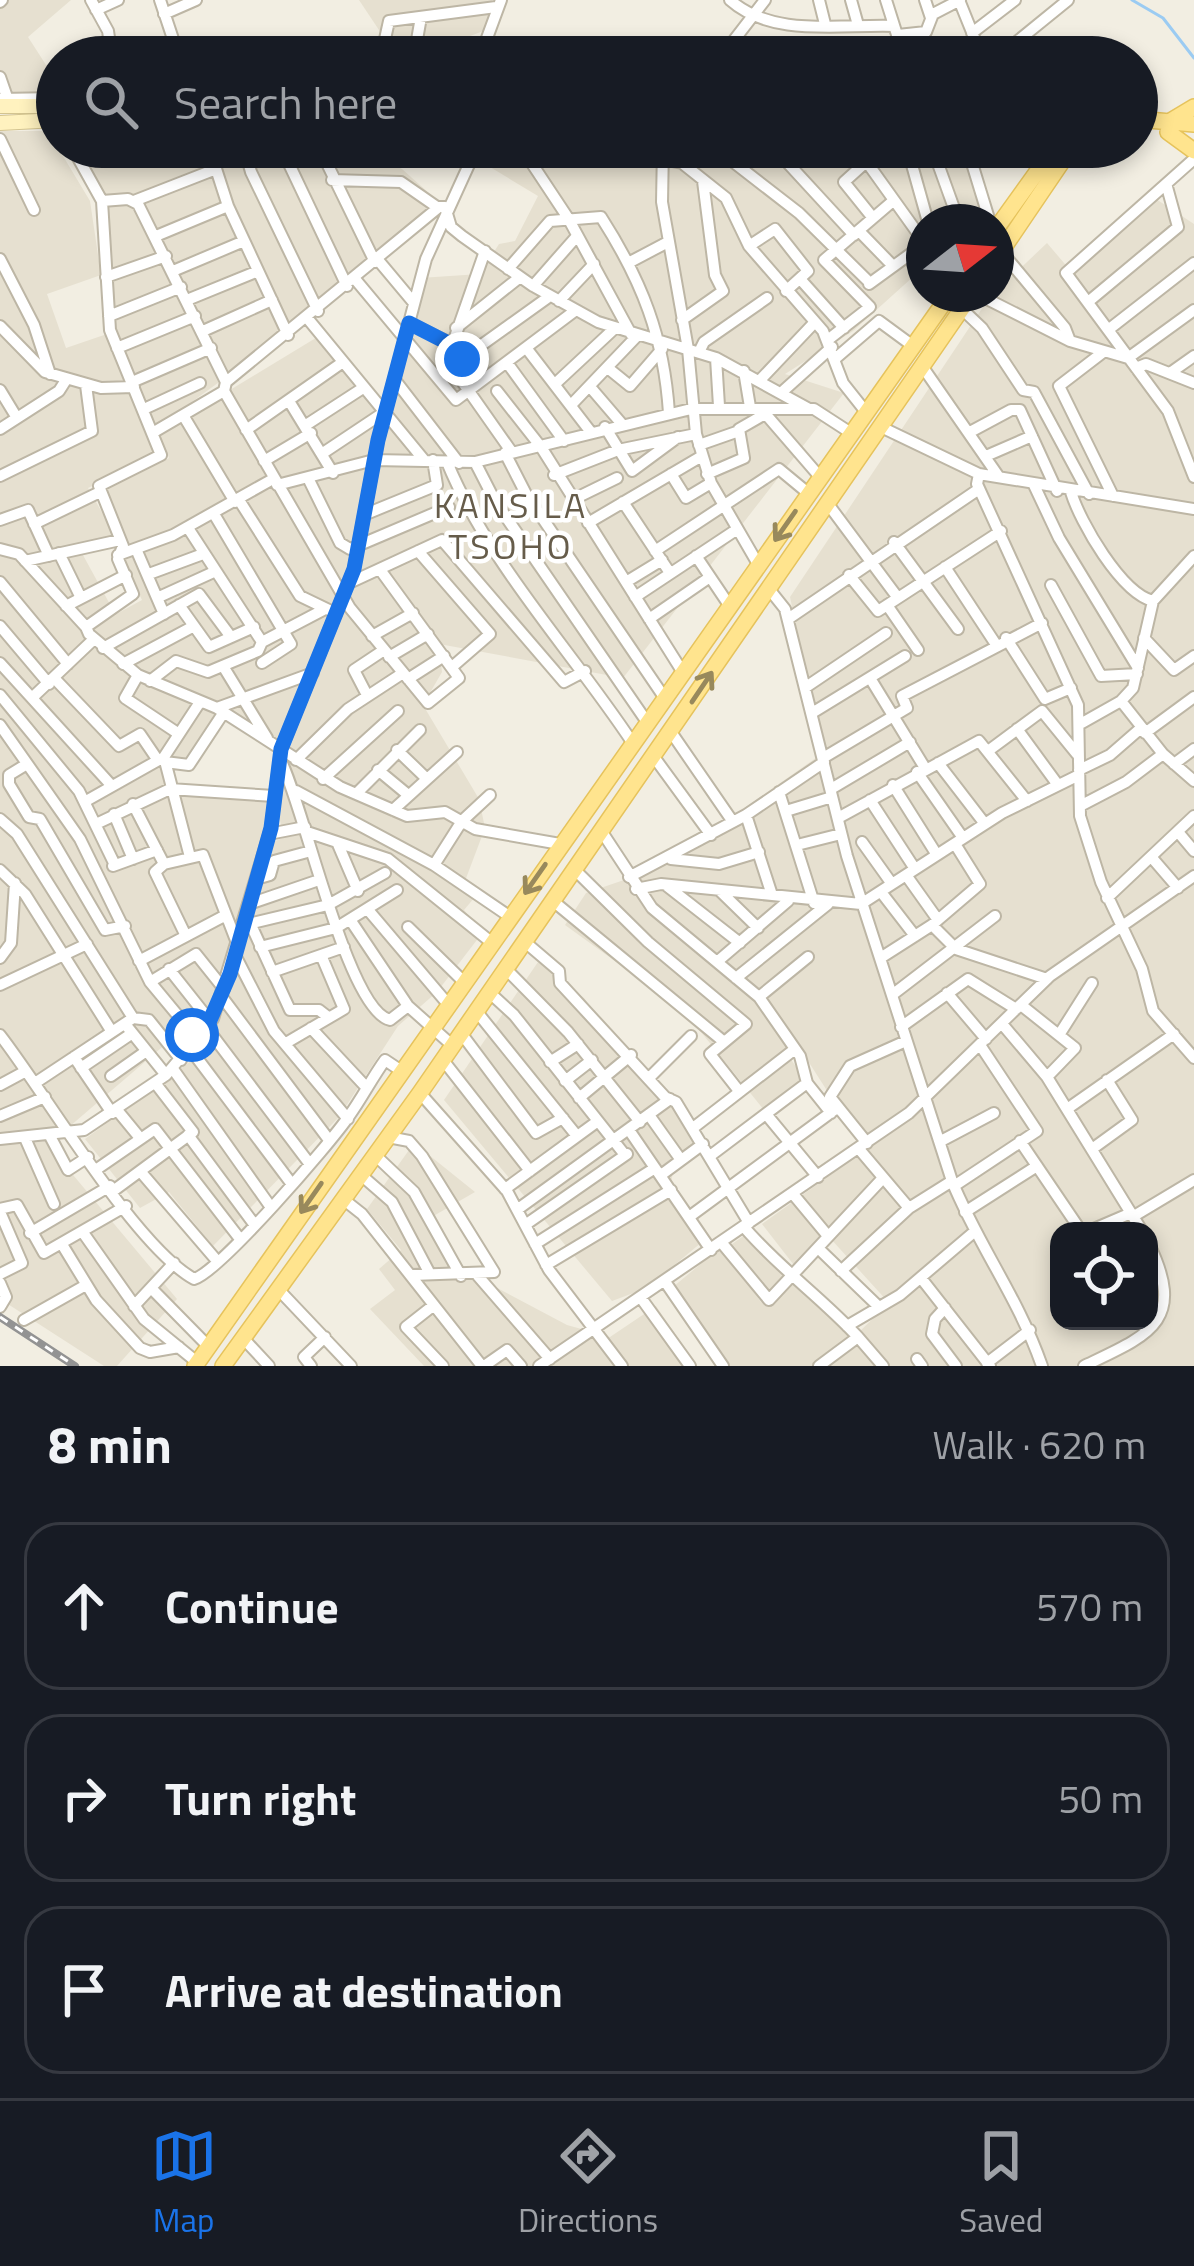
<!DOCTYPE html>
<meta charset="utf-8">
<style>
:root{--surface:#171b24;--page:#242831;--text:#f1f3f6;--muted:#9ea1a6;--line:#363941;--accent:#1a73e8}
body{margin:0;font-family:"Titillium Web",sans-serif;background:var(--page);color:var(--text)}
.controls{position:absolute;right:36px;bottom:36px;display:grid;overflow:hidden;border-radius:24px;box-shadow:0 6px 18px #0003}
.controls button{width:108px;height:108px;display:grid;place-items:center;padding:0;border:0;border-bottom:3px solid var(--line);background:var(--surface);color:var(--text);font:60px sans-serif}
.compass{position:absolute;left:906px;top:204px;width:108px;height:108px;border-radius:50%;background:var(--surface);box-shadow:0 6px 18px #0003;rotate:73deg}
.stop{position:absolute;width:36px;height:36px;margin:-27px;border:9px solid #1a73e8;border-radius:50%;background:#fff}
.stop.end{background:#1a73e8;border-color:#fff;box-shadow:0 3px 12px #0008}
.list{margin:0;padding:0;list-style:none}
h2{display:flex;justify-content:space-between;align-items:center;height:156px;margin:0;padding:0 48px;font-size:51px}
h2 small{font-size:39px;font-weight:400;color:var(--muted)}
.list li{display:grid;grid-template-columns:78px 1fr auto;gap:36px;align-items:center;box-sizing:border-box;height:168px;margin:0 24px 24px;padding:0 24px;border:3px solid var(--line);border-radius:36px}
.list b{display:block;font-size:45px;white-space:nowrap}
.list em{font-size:39px;font-style:normal;color:var(--muted)}
.icon{flex:none;width:66px;height:66px;fill:none;stroke:currentColor;stroke-width:2;stroke-linecap:round;stroke-linejoin:round}
.map{position:relative;flex:none;width:1194px;height:1366px;overflow:hidden}
.search{position:absolute;background:var(--surface);box-shadow:0 6px 18px #0003;left:36px;right:36px;top:36px;height:132px;display:flex;align-items:center;gap:30px;box-sizing:border-box;padding:0 42px;border-radius:66px;color:var(--muted);font-size:45px}
.sheet{height:732px;background:var(--surface)}
nav{display:flex;justify-content:space-around;align-items:center;box-sizing:border-box;height:168px;border-top:3px solid var(--line);background:var(--surface);font-size:33px;color:var(--muted)}
nav a{display:grid;justify-items:center;gap:6px}
nav .on{color:var(--accent)}
.map>svg:first-child{display:block}
.residential{fill:#e6e0d0;fill-rule:evenodd}
.lines{fill:none;stroke-linecap:round;stroke-linejoin:round}
.stream{stroke:#9bcbf2;stroke-width:3}
.street-casing{stroke:#bdb6a5;stroke-width:14}
.secondary-casing{stroke:#d3c490;stroke-width:16}
.primary-casing{stroke:#e6c35c;stroke-width:18}
.street{stroke:#fff;stroke-width:10}
.secondary{stroke:#fff2bf;stroke-width:14}
.primary{stroke:#ffe48e;stroke-width:15}
.rail-casing{stroke:#939393;stroke-width:8}
.rail{stroke:#fff;stroke-width:3;stroke-dasharray:9;stroke-linecap:butt}
.oneway{stroke:#98895c}
.route{stroke:#1a73e8;stroke-width:15}
.labels{text-anchor:middle;stroke-width:9;stroke-linejoin:round;paint-order:stroke}
.quarter-label{font-size:36px;letter-spacing:3px;fill:#665c4a;stroke:#fff}
</style>
<div class="map">
<svg width="1194" height="1366" viewBox="0 0 1194 1366">
<rect width="100%" height="100%" fill="#f2eee2"/>
<path class="residential" d="M 0,0 L 71,0 L 28,37 L 57,82 L 57,96 L 0,95 Z
M 359,0 L 506,0 L 494,27 L 446,45 L 442,57 L 367,57 L 381,33 Z
M 0,131 L 48,131 L 90,201 L 101,275 L 47,294 L 66,348 L 107,334 L 159,454 L 88,488 L 115,535 L 78,546 L 112,608 L 81,628 L 136,678 L 220,713 L 189,758 L 167,758 L 172,787 L 270,797 L 267,828 L 210,1006 L 48,1145 L 177,1299 L 117,1366 L 104,1366 L 0,1299 Z
M 78,147 L 245,147 L 290,157 L 365,150 L 402,169 L 439,202 L 314,313 L 156,428 L 114,329 L 104,197 Z
M 770,147 L 972,147 L 989,204 L 970,222 L 924,222 L 924,267 L 853,331 L 785,374 L 844,393 L 623,678 L 439,644 L 442,672 L 423,705 L 479,799 L 485,828 L 465,881 L 480,891 L 464,910 L 483,932 L 437,992 L 398,1026 L 339,1117 L 213,1246 L 169,1192 L 140,1208 L 85,1139 L 195,1058 L 228,993 L 270,843 L 283,838 L 278,808 L 283,747 L 222,704 L 140,671 L 89,629 L 142,600 L 120,555 L 127,552 L 102,491 L 169,458 L 159,433 L 324,333 L 379,403 L 410,348 L 420,278 L 480,274 L 499,244 L 515,241 L 538,196 L 480,161 Z
M 1156,199 L 1194,224 L 1194,1366 L 824,1366 L 889,1303 L 830,1238 L 797,1269 L 762,1224 L 865,1150 L 801,1050 L 790,1058 L 805,1080 L 764,1110 L 684,1011 L 565,925 L 586,893 L 659,868 L 823,753 L 790,597 L 989,298 L 1047,243 L 1070,270 ZM 1059,1231 L 1149,1231 L 1149,1321 L 1059,1321 Z
M 538,962 L 584,998 L 668,1108 L 675,1104 L 702,1141 L 675,1160 L 671,1183 L 708,1237 L 647,1288 L 612,1301 L 444,1100 Z
M 414,1143 L 475,1192 L 430,1218 L 465,1271 L 567,1325 L 610,1337 L 656,1306 L 697,1366 L 424,1366 L 370,1309 L 395,1290 L 379,1269 L 401,1250 L 367,1209 Z
M 746,1234 L 785,1278 L 767,1297 L 728,1247 Z
M 721,1247 L 761,1302 L 768,1303 L 793,1284 L 811,1293 L 852,1335 L 814,1366 L 726,1366 L 673,1287 Z"/>
<g class="lines">
<path class="stream" d="M 1132,0 L 1163,18 L 1194,58"/>
<g class="street-casing">
<path id="street" d="M 91,0 L 108,31 L 112,57
M 730,0 C 773,38 840,24 894,26
M 819,0 L 825,24
M 851,0 L 858,25
M 886,0 L 904,57
M 925,0 L 931,18
M 959,0 L 982,57
M 0,2 L 2,0
M 96,10 L 118,0
M 164,14 L 196,0
M 972,33 L 1015,0
M 898,35 L 926,32 L 933,14 L 960,0
M 126,53 L 178,54 L 160,0
M 722,56 L 748,57
M 381,57 L 389,21 L 496,7
M 414,57 L 421,17
M 480,57 L 501,0
M 721,57 L 765,0
M 998,57 L 1068,0
M 0,77 L 9,103
M 0,99 L 57,98
M 0,139 L 34,210
M 72,147 L 102,201 L 110,330 L 161,455 L 99,486 L 123,546 L 118,559 L 133,594 L 86,627 L 89,634 L 138,675 L 217,708 L 340,787 L 407,816 L 445,812 L 475,829 L 560,844
M 209,147 L 228,206 L 288,335
M 244,147 L 251,172 L 318,311
M 281,147 L 347,286
M 319,147 L 375,262
M 521,147 L 568,218 L 631,334
M 663,147 L 662,202 L 688,349 L 696,434 L 711,483 L 758,564
M 714,147 L 799,213 L 870,283
M 773,147 L 854,235
M 856,147 L 924,242
M 907,147 L 928,222
M 932,147 L 959,222
M 967,147 L 990,222
M 662,159 L 682,163 L 726,198 L 749,246 L 823,331 L 843,383 L 866,412
M 1194,159 L 1066,273 L 1168,411 L 1194,477
M 865,163 L 844,182 L 873,218
M 332,180 L 401,182 L 437,207
M 102,201 L 128,199 L 138,204 L 226,382
M 134,201 L 216,169
M 859,231 L 893,266
M 156,236 L 228,206
M 749,246 L 775,229 L 808,271 L 786,291
M 485,251 L 447,360 L 511,451
M 1001,251 L 1065,328 L 1070,341
M 0,259 L 34,325 L 50,374
M 378,260 L 414,303
M 630,262 L 668,242
M 508,269 L 550,221 L 601,217 C 642,281 664,337 669,413
M 173,271 L 244,241
M 106,277 L 166,256
M 355,279 L 456,400 L 576,310
M 801,280 L 844,328
M 869,284 L 924,244
M 533,286 L 577,236
M 977,294 L 1070,341 L 1128,358 L 1194,310
M 187,300 L 258,271
M 559,301 L 594,264
M 1088,302 L 1178,227 L 1167,187
M 962,309 L 982,328 L 1023,390 L 1034,392 L 1089,494
M 109,316 L 181,287
M 308,319 L 424,460
M 682,320 L 723,291 L 715,275 L 703,181
M 409,323 L 450,343
M 0,326 L 45,372 L 101,388 L 134,387
M 456,328 L 520,277
M 1108,330 L 1194,263
M 203,331 L 272,300
M 829,339 L 870,307 L 824,260 L 893,201
M 117,348 L 195,316
M 527,349 L 590,431
M 699,352 L 704,342 L 767,298
M 1102,353 L 1059,386 L 1113,496
M 452,355 L 462,359 L 550,296
M 716,358 L 719,406
M 836,358 L 879,321 L 913,346
M 508,364 L 564,441
M 922,366 L 999,477
M 1136,368 L 1146,364 L 1194,383
M 609,369 L 630,386 L 662,349
M 744,371 L 750,407
M 1170,373 L 1194,356
M 761,379 L 815,322
M 395,380 L 459,463
M 132,382 L 211,348
M 556,383 L 615,328
M 591,388 L 621,423
M 0,390 L 17,418
M 224,391 L 350,608 L 428,703 L 459,678 L 381,571
M 497,391 L 541,447 L 682,671
M 782,392 L 832,347
M 289,401 L 333,473
M 572,404 L 637,336
M 144,409 L 200,383
M 763,411 L 820,477
M 183,415 L 235,502
M 306,425 L 363,388
M 605,427 L 632,471 L 678,437
M 881,427 L 979,474 L 1194,509
M 0,429 L 59,391 L 66,380
M 246,430 L 343,362
M 154,432 L 224,391 L 226,382 L 439,207 L 445,207 L 451,227 L 462,236 L 533,286 L 598,322 L 716,358 L 809,409
M 970,432 L 1011,410 L 1020,410 L 1057,491
M 699,445 L 739,431
M 323,453 L 383,413
M 505,453 L 526,494 L 664,697
M 986,456 L 1032,436
M 264,461 L 311,433
M 447,462 C 489,564 571,650 632,742
M 475,462 L 495,501 L 647,722
M 671,474 L 686,498 L 711,483
M 707,474 L 744,458 L 739,429 L 765,414
M 979,474 L 977,484 L 1078,705 L 1080,816 L 1101,882 L 1142,969 L 1153,1011 L 1194,1058
M 554,475 L 618,450 L 696,434
M 0,476 L 92,431 L 86,385
M 309,480 L 340,543 L 350,549 L 449,507
M 277,485 L 374,460 L 475,462 L 691,409 L 814,409 L 851,433
M 1034,485 L 1059,538 L 1138,668
M 1071,492 C 1080,522 1121,593 1153,601
M 239,500 L 300,596 L 329,610
M 572,500 L 617,478
M 623,502 L 670,573
M 828,504 L 898,598
M 214,514 L 291,644 L 262,663
M 366,514 L 437,485 L 433,460
M 0,520 L 28,510 L 49,556
M 588,523 L 702,456
M 34,524 L 100,492
M 188,528 L 262,642
M 894,542 L 958,629
M 0,549 L 19,554 L 86,627
M 136,549 L 164,614
M 418,551 L 490,634 L 452,667
M 655,551 L 779,469 L 808,493
M 59,553 L 81,598
M 118,555 L 173,535 L 273,479
M 696,556 L 729,605
M 25,561 L 120,540
M 945,567 L 995,643
M 149,574 L 203,554
M 849,575 L 878,611 L 1001,531
M 0,582 L 68,664
M 626,582 L 662,560
M 347,584 L 442,540 L 564,682 L 585,671
M 1051,585 L 1101,676 L 1137,674
M 769,589 L 785,609 L 847,856 L 952,1181 C 979,1247 1018,1297 1042,1366
M 159,597 L 216,571
M 635,597 L 736,530
M 179,605 L 209,647 L 254,627
M 887,605 L 918,650
M 66,606 L 126,575
M 649,619 L 710,577
M 788,619 L 979,489
M 0,626 L 49,684
M 372,636 L 413,613
M 1006,638 L 1045,699 L 1071,688
M 1144,638 L 1174,670 L 1194,656
M 103,648 L 199,594 L 231,637
M 389,657 L 428,634
M 0,663 L 111,785
M 123,664 L 194,626
M 223,666 L 267,738
M 138,675 L 125,698 L 176,732
M 54,678 L 119,746 L 140,734 L 157,759
M 870,678 L 925,768
M 408,679 L 444,656
M 150,681 L 176,661 L 208,672 L 258,651 L 262,642 L 325,609
M 806,687 L 886,633
M 0,695 L 79,791 L 115,865
M 367,695 L 354,670 L 384,650
M 34,696 L 93,640
M 1121,701 L 1163,754 L 1194,781
M 217,708 L 313,673
M 812,713 L 905,656
M 1082,723 L 1121,701 L 1133,688 L 1153,601 L 1194,556
M 0,725 L 80,839 L 150,982 L 199,1041
M 1017,729 L 1058,785
M 671,732 L 733,822
M 1145,733 L 1194,697
M 397,750 L 426,778
M 988,751 L 1042,711 L 1077,754
M 164,757 L 190,857
M 654,757 L 711,835
M 823,758 L 907,708 L 902,696 L 1042,623
M 280,759 C 304,805 347,1010 390,1020 L 408,1006
M 296,760 L 348,709 L 403,673
M 165,762 L 189,765 L 224,712
M 938,763 L 985,824
M 27,764 L 9,775 L 9,784 L 29,817 L 40,819 L 105,930 L 125,926
M 1174,764 L 1194,749
M 378,770 L 407,794
M 1079,770 L 1110,755 L 1141,728
M 917,772 L 963,838
M 323,779 L 398,711
M 893,785 L 937,855
M 831,789 L 910,742
M 296,791 L 434,865 L 509,916
M 779,792 L 814,903
M 356,794 L 420,730
M 870,800 L 915,869
M 86,801 L 164,757 L 200,702
M 133,804 L 164,864
M 1080,806 L 1126,782 L 1163,754
M 393,810 L 457,752
M 786,811 L 832,797
M 114,814 L 133,859
M 746,815 L 772,895
M 838,818 L 979,741 L 1027,801
M 0,819 L 17,834 L 133,1018 L 149,1020 L 181,1060
M 96,824 L 170,789 L 274,796
M 307,832 L 388,859 L 491,942
M 602,832 L 652,908 L 759,997 L 800,1056 L 807,1083 L 831,1113
M 1178,832 L 1194,851
M 269,834 L 305,827
M 337,842 L 358,891
M 862,842 L 892,884
M 797,845 L 841,834
M 671,859 L 719,864 L 759,852
M 1153,859 L 1178,888
M 434,865 L 462,821 L 490,795
M 113,866 L 157,850
M 0,870 L 25,894 L 112,1032
M 575,870 L 648,942 L 746,1024 L 710,1054 L 739,1091
M 906,875 L 938,920
M 629,877 L 746,815 L 824,762
M 256,879 L 270,875 L 274,861 L 311,851
M 667,886 L 740,943
M 636,889 L 661,884 L 861,904 L 1002,813 L 1079,775
M 719,890 L 758,928
M 881,892 L 915,936
M 1107,898 L 1194,816
M 553,901 L 723,1041
M 249,904 L 319,880
M 369,911 L 447,1003
M 351,921 L 408,1006 L 453,1046
M 244,925 L 328,905 L 385,873
M 251,925 L 290,1010 L 319,1010 L 328,1017
M 932,925 L 956,949 L 1047,979
M 408,927 L 463,981
M 185,934 L 155,872 L 164,864 L 203,855 L 237,943
M 525,942 L 559,971 L 560,983 L 665,1097 L 676,1102 L 749,1223
M 260,947 L 336,928 L 397,890
M 235,955 L 274,1031 L 348,1119
M 882,957 L 932,925 L 980,884 L 955,844
M 0,958 L 11,943 L 15,883
M 139,961 L 226,915
M 718,961 L 788,901
M 169,969 L 211,1022
M 506,969 L 568,1032 L 640,1122
M 272,972 L 344,947
M 736,978 L 828,904
M 150,982 L 196,954 L 224,989
M 0,985 L 87,944
M 490,993 L 514,1015 L 625,1155
M 947,993 L 986,1039
M 892,995 L 995,916
M 222,997 L 329,1140
M 759,997 L 808,957
M 1021,1005 L 1075,1048 L 1047,1077
M 477,1012 L 577,1136
M 125,1024 L 166,1075
M 1003,1025 L 1047,1077 L 1142,1231
M 901,1027 L 968,979 L 1016,1009
M 207,1028 L 309,1163
M 311,1028 L 367,1088
M 461,1033 L 536,1133 L 563,1118
M 0,1035 C 46,1094 134,1245 194,1279 C 219,1272 330,1144 349,1116 C 362,1098 372,1078 385,1060 L 400,1070
M 1059,1035 L 1092,983
M 286,1043 L 344,1009 L 321,955
M 191,1050 L 291,1183
M 74,1057 L 112,1113
M 443,1060 L 530,1171
M 550,1062 L 578,1044
M 81,1068 L 131,1034
M 173,1069 L 270,1206
M 111,1076 L 145,1052
M 649,1078 L 691,1036
M 565,1081 L 592,1060
M 35,1083 L 133,1018
M 0,1085 L 26,1071
M 420,1093 L 507,1191 L 549,1270 L 622,1366
M 579,1098 L 631,1055
M 1067,1109 L 1174,1034
M 117,1110 L 140,1138
M 766,1114 L 818,1177
M 649,1115 L 681,1160
M 0,1116 L 45,1097
M 693,1128 L 795,1049
M 629,1130 L 711,1250
M 188,1135 L 254,1224
M 388,1137 L 409,1141 L 422,1156 L 494,1272 L 412,1275
M 25,1138 L 54,1204
M 51,1138 L 68,1170 L 88,1157
M 0,1139 L 84,1130 L 166,1075 L 213,1019 L 271,828 L 281,749 L 354,569 L 378,440 L 426,259 L 477,147
M 941,1141 L 994,1113
M 1020,1141 L 1081,1231
M 867,1143 L 830,1097 L 850,1066 L 906,1041
M 859,1149 L 909,1208
M 1092,1149 L 1132,1120 L 1107,1080
M 375,1155 L 414,1192 L 461,1276
M 710,1156 L 807,1083
M 97,1169 L 155,1129 L 240,1239
M 140,1171 L 218,1262
M 361,1175 L 392,1202 L 430,1274
M 661,1175 L 703,1144
M 954,1186 L 1037,1131 L 982,1048
M 505,1189 L 598,1121
M 113,1191 L 193,1132 L 156,1084
M 793,1194 L 828,1236
M 343,1199 L 362,1214 L 482,1366
M 0,1209 L 17,1205 L 44,1253 L 126,1206
M 518,1209 L 670,1099
M 0,1212 L 22,1263 L 0,1274
M 965,1212 L 1037,1166
M 1134,1216 L 1194,1180
M 689,1217 L 837,1108
M 525,1225 L 627,1154
M 744,1227 C 779,1268 821,1297 858,1337 L 819,1366
M 1089,1231 L 1131,1213
M 30,1233 L 110,1186
M 84,1234 L 144,1319 L 198,1363
M 721,1242 L 769,1300 L 883,1178
M 535,1244 L 655,1168
M 63,1246 L 96,1300 L 140,1348 L 150,1352 L 179,1347
M 819,1249 L 879,1307
M 546,1265 L 671,1190
M 841,1271 L 909,1208 L 952,1181
M 478,1276 L 550,1359
M 921,1278 L 990,1366
M 0,1283 L 6,1297 L 0,1307
M 666,1283 L 723,1366
M 152,1289 L 209,1347
M 278,1289 L 351,1366
M 641,1298 L 690,1366
M 434,1305 L 406,1327 L 443,1366
M 134,1306 L 174,1263
M 945,1308 L 935,1319 L 932,1334 L 956,1366
M 24,1320 L 86,1285
M 847,1326 L 900,1295 L 974,1232
M 858,1337 L 883,1366
M 243,1338 L 269,1366
M 917,1359 L 922,1366
M 987,1363 L 1030,1330
M 311,1366 L 304,1357 L 325,1337
M 484,1366 L 507,1350 L 521,1366
M 539,1366 L 909,1113 L 1050,976 L 1194,876
M 1084,1366 C 1149,1335 1187,1322 1149,1244"/>
</g>
<g class="secondary-casing">
<path id="secondary" d="M 0,106 L 57,106
M 0,123 L 57,120"/>
</g>
<g class="primary-casing">
<path id="primary" d="M 1137,119 L 1194,124
M 1169,122 L 1194,107
M 1168,132 L 1194,151
M 996,229 L 1055,147
M 996,259 L 1072,147
M 195,1366 L 950,294
M 223,1366 L 420,1093 L 972,294"/>
</g>
<use href="#street" class="street"/>
<use href="#secondary" class="secondary"/>
<use href="#primary" class="primary"/>
<g class="rail-casing">
<path id="rail" d="M 0,1317 L 75,1366"/>
</g>
<use href="#rail" class="rail"/>
</g>
<defs><path id="oneway-shaft" d="M-6 0H5M1.5-3L5.5 0L1.5 3" fill="none" stroke-width="1.6" stroke-linecap="round" stroke-linejoin="round" transform="scale(3)"/></defs>
<g class="oneway">
<use href="#oneway-shaft" transform="translate(785 526) rotate(125)"/>
<use href="#oneway-shaft" transform="translate(702 687) rotate(-56)"/>
<use href="#oneway-shaft" transform="translate(535 879) rotate(125)"/>
<use href="#oneway-shaft" transform="translate(311 1198) rotate(125)"/>
</g>
<g class="lines">
<path class="route" d="M 192,1035 L 200,1041 L 204,1034 L 230,974 L 271,828 L 281,749 L 354,569 L 378,440 L 409,323 L 450,344 L 452,355 L 462,359"/>
</g>
<g class="labels">
<g class="quarter-label">
<text x="511" y="518">KANSILA<tspan x="511" dy="41">TSOHO</tspan></text>
</g>
</g>
</svg>
<div class="controls">
<button><svg class="icon" aria-label="locate" viewBox="0 0 24 24"><circle cx="12" cy="12" r="6"/><path d="M12 2v4M12 18v4M2 12h4M18 12h4"/></svg></button>
</div>
<svg class="compass" viewBox="-18 -18 36 36"><path d="M0-13l5 13h-10z" fill="#e53935"/><path d="M0 13l5-13h-10z" fill="#9ea1a6"/></svg>
<div class="stop" style="left:192px;top:1035px"></div>
<div class="stop end" style="left:462px;top:359px"></div>
<div class="search"><svg class="icon" aria-label="search" viewBox="0 0 24 24"><circle cx="10" cy="10" r="6"/><path d="M15 15l6 6"/></svg>Search here</div>
</div>
<section class="sheet">
<h2>8 min<small>Walk · 620 m</small></h2>
<ul class="list">
<li><svg class="icon" aria-label="ahead" viewBox="0 0 24 24"><path d="M12 20V5M6 11l6-6 6 6"/></svg><div><b>Continue</b></div><em>570 m</em></li>
<li><svg class="icon" aria-label="right" viewBox="0 0 24 24"><path d="M7 20v-9h11M14 6l5 5-5 5"/></svg><div><b>Turn right</b></div><em>50 m</em></li>
<li><svg class="icon" aria-label="arrive" viewBox="0 0 24 24"><path d="M6 21V4h12l-3 4 3 4H6"/></svg><div><b>Arrive at destination</b></div></li>
</ul>
</section>
<nav>
<a class="on"><svg class="icon" aria-label="map" viewBox="0 0 24 24"><path d="M3 6l6-2 6 2 6-2v14l-6 2-6-2-6 2zM9 4v14M15 6v14"/></svg>Map</a>
<a><svg class="icon" aria-label="directions" viewBox="0 0 24 24"><path d="M12 3l9 9-9 9-9-9zM9 14v-3h6M13 9l2 2-2 2"/></svg>Directions</a>
<a><svg class="icon" aria-label="saved" viewBox="0 0 24 24"><path d="M7 4h10v16l-5-4-5 4z"/></svg>Saved</a>
</nav>
